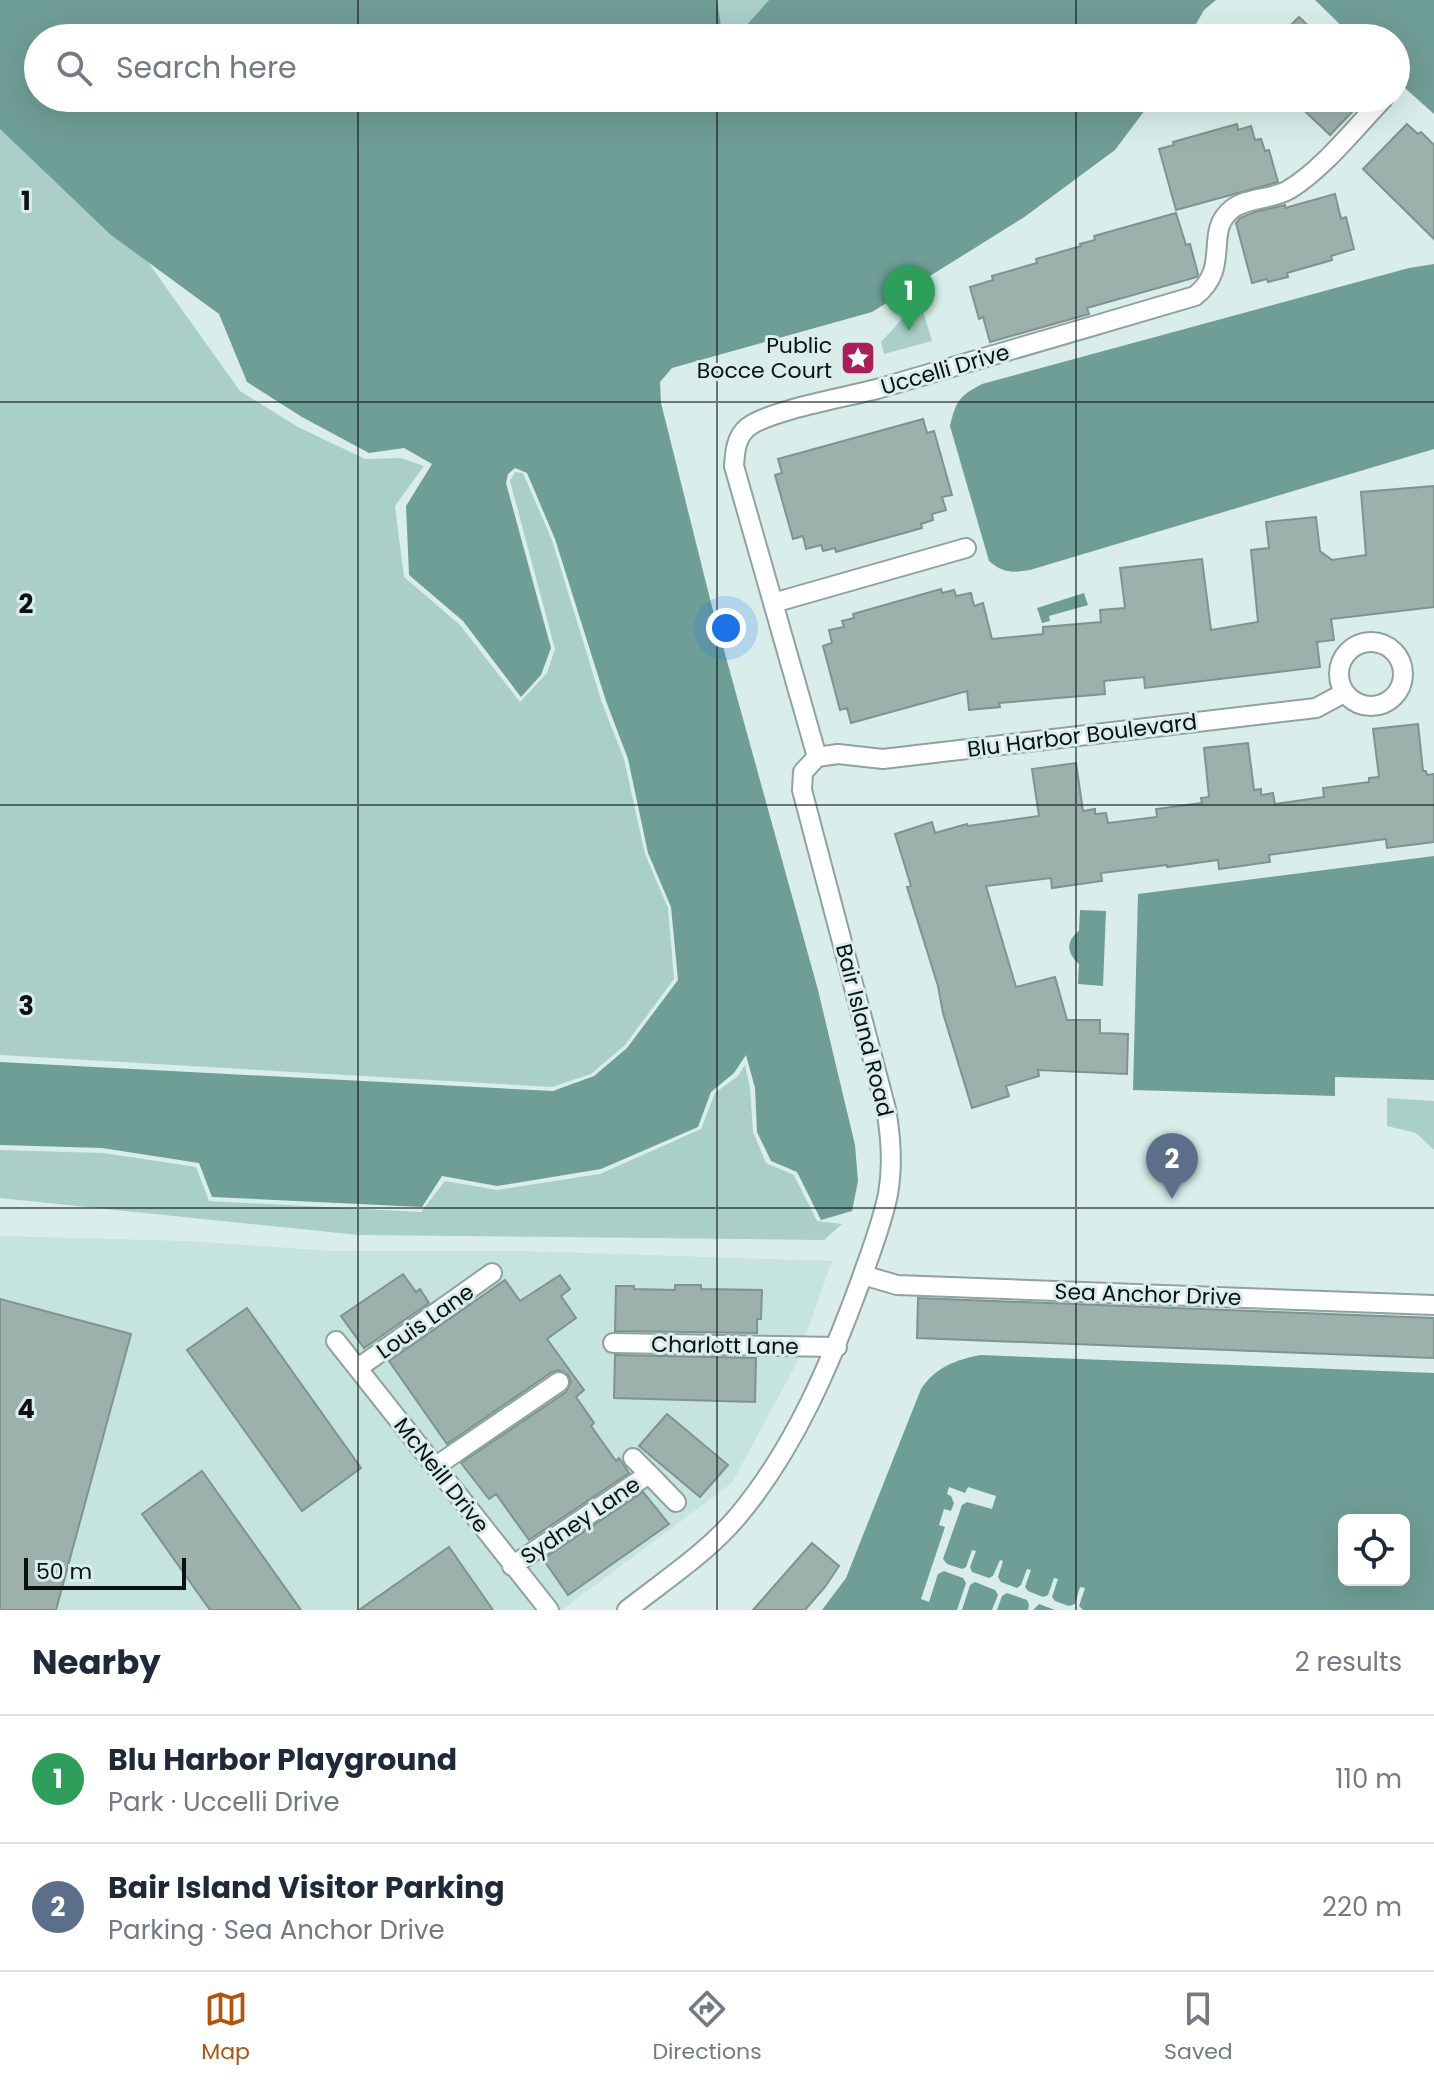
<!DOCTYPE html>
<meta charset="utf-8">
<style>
:root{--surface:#fff;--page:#f6f6f7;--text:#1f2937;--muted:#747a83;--line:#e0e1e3;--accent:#b45309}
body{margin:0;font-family:Poppins,sans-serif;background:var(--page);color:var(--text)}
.controls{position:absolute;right:24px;bottom:24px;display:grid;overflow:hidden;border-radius:12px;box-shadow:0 8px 32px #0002}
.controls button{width:72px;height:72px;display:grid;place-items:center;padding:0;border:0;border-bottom:2px solid var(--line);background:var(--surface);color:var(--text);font:40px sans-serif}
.scale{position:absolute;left:24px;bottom:20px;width:162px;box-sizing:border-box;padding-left:8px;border:4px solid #0b1211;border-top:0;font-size:22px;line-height:28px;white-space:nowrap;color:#0b1211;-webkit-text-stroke:6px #d9eeea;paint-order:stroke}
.you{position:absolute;left:726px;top:628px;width:28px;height:28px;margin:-20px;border:6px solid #fff;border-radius:50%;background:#1a73e8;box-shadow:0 0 0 12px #1a73e833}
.badge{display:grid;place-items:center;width:52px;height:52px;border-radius:50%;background:var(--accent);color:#fff;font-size:26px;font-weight:700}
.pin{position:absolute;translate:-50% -66px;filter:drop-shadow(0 2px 4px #0008)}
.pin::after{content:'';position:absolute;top:42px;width:28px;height:24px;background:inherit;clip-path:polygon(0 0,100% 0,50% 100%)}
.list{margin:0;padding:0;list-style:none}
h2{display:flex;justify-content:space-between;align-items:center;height:104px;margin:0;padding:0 32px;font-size:34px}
h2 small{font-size:26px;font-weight:400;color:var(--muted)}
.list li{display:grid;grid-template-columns:52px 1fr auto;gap:24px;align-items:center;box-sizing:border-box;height:128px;padding:0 32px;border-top:2px solid var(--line)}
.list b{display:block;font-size:30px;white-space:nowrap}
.list p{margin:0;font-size:26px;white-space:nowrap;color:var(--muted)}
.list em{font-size:26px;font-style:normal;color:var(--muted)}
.icon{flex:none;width:44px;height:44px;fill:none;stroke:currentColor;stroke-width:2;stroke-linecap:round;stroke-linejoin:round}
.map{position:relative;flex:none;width:1434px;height:1610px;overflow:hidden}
.search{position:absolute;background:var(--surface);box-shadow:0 8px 32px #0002;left:24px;right:24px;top:24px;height:88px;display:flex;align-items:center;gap:20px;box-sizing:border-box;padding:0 28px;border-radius:44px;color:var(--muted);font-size:30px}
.sheet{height:360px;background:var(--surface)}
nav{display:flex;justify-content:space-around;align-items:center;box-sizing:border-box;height:112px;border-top:2px solid var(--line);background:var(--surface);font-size:22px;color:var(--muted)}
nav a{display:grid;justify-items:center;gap:4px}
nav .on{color:var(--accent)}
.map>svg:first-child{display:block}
.built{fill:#c6e4de}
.green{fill:#aacfc8}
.water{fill:#6f9e96;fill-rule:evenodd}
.pier{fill:#d9eeea}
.building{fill:#9cb0ac;stroke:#7f938f;stroke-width:2}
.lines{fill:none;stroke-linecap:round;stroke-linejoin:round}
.street-casing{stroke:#8fa29f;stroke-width:22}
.street{stroke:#fff;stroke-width:18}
.grid{fill:none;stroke:#0b1211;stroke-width:2;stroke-opacity:0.55}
.labels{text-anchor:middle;stroke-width:6;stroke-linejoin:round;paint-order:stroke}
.poi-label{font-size:22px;fill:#0b1211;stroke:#d9eeea;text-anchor:end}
.street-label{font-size:22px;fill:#0b1211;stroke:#d9eeea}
.grid-label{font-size:26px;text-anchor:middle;font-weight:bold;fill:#0b1211;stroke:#d9eeea;stroke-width:6;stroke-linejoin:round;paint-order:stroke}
</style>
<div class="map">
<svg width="1434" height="1610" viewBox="0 0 1434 1610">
<rect width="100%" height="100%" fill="#d9eeea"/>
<path class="built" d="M 0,1236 L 188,1241 L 333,1251 L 522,1251 L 832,1261 L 795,1366 L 732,1483 L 562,1610 L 0,1610 Z"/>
<path class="green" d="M 717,0 L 769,0 L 735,38 L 723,38 Z
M 0,97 L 73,157 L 240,391 L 298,427 L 365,459 L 401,458 L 424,466 L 395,506 L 404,577 L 460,625 L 520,702 L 547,673 L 555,649 L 510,481 L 515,472 L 523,473 L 552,540 L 602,703 L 624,759 L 645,854 L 668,908 L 674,979 L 625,1045 L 591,1074 L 552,1087 L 0,1055 Z
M 922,308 L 932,341 L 884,354 L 881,342 L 904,317 Z
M 745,1065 L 750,1088 L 753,1132 L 766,1163 L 794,1175 L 817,1221 L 842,1224 L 824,1240 L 359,1235 L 0,1198 L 0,1150 L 103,1153 L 196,1167 L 209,1201 L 421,1212 L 445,1181 L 497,1190 L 600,1174 L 701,1129 L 715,1093 L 738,1076 Z
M 1387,1098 L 1434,1101 L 1434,1150 L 1416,1133 L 1387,1126 Z"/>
<path class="water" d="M 0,0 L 717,0 L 723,38 L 38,38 L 38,98 L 1154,98 L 1115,150 L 1023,218 L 872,312 L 672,368 L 660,382 L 661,403 L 711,603 L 818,990 L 855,1145 L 858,1181 L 852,1211 L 821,1220 L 797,1172 L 771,1161 L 757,1132 L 755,1088 L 746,1055 L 734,1073 L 711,1092 L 698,1127 L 601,1169 L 497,1186 L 442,1176 L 422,1207 L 212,1197 L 199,1163 L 102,1148 L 0,1145 L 0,1062 L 553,1091 L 594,1076 L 627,1048 L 678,980 L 671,907 L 648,853 L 628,759 L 606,701 L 555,539 L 527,473 L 515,468 L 508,474 L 506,483 L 551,648 L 541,675 L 521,697 L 463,621 L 409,575 L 406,506 L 432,464 L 404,448 L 369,453 L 302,417 L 247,382 L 219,314 L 111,235 L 0,129 Z
M 769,0 L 1216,0 L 1204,10 L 1188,38 L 735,38 Z
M 1315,0 L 1434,0 L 1434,114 L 1396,80 L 1396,38 L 1354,38 Z
M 1434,264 L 1434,449 L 1030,570 C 1012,573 1003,573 989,561 L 950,426 C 956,401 959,396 982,384 L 1409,268 Z
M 1084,593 L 1088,605 L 1049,616 L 1050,621 L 1042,623 L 1037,608 Z
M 1434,856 L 1434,1080 L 1335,1077 L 1335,1096 L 1133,1090 L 1138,894 Z
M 1080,910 L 1106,911 L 1103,986 L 1078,984 L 1079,964 C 1067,954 1065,941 1079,931 Z
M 980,1355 L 1434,1373 L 1434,1610 L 822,1610 L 846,1578 L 921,1389 C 935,1368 955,1360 980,1355 ZM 1344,1520 L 1404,1520 L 1404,1580 L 1344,1580 Z"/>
<path class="pier" d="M 949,1487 L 965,1493 L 968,1487 L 996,1496 L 992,1509 L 967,1502 L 962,1505 L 943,1559 L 947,1564 L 962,1569 L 966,1567 L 972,1550 L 976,1551 L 970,1567 L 972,1572 L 989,1578 L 993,1576 L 1000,1560 L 1003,1561 L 998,1577 L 1001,1582 L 1017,1588 L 1021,1585 L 1027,1569 L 1031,1570 L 1025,1587 L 1028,1591 L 1043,1597 L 1048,1595 L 1054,1578 L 1058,1579 L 1052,1597 L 1055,1601 L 1069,1606 L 1075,1604 L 1080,1587 L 1085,1588 L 1079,1606 L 1083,1610 L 1055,1610 L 1039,1604 L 1033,1610 L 1028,1610 L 1029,1605 L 1027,1600 L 1007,1593 L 1002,1596 L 997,1610 L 992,1610 L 998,1595 L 995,1590 L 975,1582 L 970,1585 L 962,1610 L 957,1610 L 966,1583 L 963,1578 L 944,1571 L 938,1574 L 929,1602 L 921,1599 L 945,1527 L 939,1525 L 944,1509 L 951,1511 L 954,1503 L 951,1496 L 947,1494 Z"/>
<path class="building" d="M 1299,17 L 1321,38 L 1278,38 Z
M 1291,98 L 1360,98 L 1350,108 L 1353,111 L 1330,135 Z
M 1237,124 L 1238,130 L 1251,126 L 1255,140 L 1261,139 L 1265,151 L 1269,150 L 1278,182 L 1176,210 L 1159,149 L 1174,145 L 1173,142 Z
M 1407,124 L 1418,134 L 1421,132 L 1434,145 L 1434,239 L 1363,169 Z
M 1335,194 L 1341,219 L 1346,217 L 1354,249 L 1331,256 L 1332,260 L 1287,273 L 1288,277 L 1268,282 L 1267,279 L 1252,283 L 1236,223 L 1240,218 L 1255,212 L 1285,205 L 1285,208 Z
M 1176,213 L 1186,245 L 1190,244 L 1198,274 L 1197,277 L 1087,308 L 1089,314 L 990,342 L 983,317 L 979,319 L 970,287 L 993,280 L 992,276 L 1037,263 L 1036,259 L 1081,246 L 1080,244 L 1095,240 L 1094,236 Z
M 923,419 L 927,433 L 934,431 L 952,495 L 942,497 L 946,510 L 932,514 L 933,520 L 921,524 L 922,528 L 836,552 L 835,548 L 823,551 L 821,545 L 806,549 L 803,536 L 793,539 L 775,475 L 782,473 L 778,459 Z
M 1434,486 L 1434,607 L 1331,619 L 1334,640 L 1317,642 L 1320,667 L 1145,688 L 1144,677 L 1104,681 L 1105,694 L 999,703 L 1000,707 L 969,710 L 967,691 L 851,723 L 847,708 L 840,710 L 823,646 L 832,643 L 829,630 L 844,627 L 842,621 L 854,618 L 853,614 L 941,589 L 942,593 L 954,590 L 956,596 L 971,593 L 974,606 L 983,603 L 992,639 L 1043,634 L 1043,627 L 1101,622 L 1100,610 L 1125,608 L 1120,568 L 1202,559 L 1211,630 L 1258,622 L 1251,550 L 1269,548 L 1266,522 L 1316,517 L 1320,551 L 1332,560 L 1366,555 L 1361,492 Z
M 1418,724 L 1423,771 L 1426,771 L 1427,775 L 1434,774 L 1434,842 L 1387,848 L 1386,839 L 1269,855 L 1270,862 L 1219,869 L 1218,860 L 1167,867 L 1167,865 L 1101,873 L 1102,881 L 1052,888 L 1051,878 L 986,886 L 1016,987 L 1055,977 L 1067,1020 L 1100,1020 L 1100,1033 L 1128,1034 L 1127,1074 L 1038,1070 L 1039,1076 L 1006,1086 L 1009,1096 L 972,1108 L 943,1013 L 938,986 L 907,887 L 911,886 L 895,834 L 932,822 L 935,833 L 967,824 L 968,826 L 1039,816 L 1032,769 L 1076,763 L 1083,811 L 1095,809 L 1095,814 L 1106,813 L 1108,823 L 1157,817 L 1156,809 L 1202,803 L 1201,798 L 1209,797 L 1204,748 L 1248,743 L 1254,790 L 1261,789 L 1261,795 L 1273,793 L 1275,804 L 1324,797 L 1323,788 L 1369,782 L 1369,778 L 1379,777 L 1373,729 Z
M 403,1274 L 416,1292 L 420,1289 L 429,1303 L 364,1348 L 341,1316 Z
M 560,1275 L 570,1289 L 561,1296 L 576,1318 L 547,1339 L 584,1390 L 576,1397 L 594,1423 L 591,1426 L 616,1461 L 619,1458 L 629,1473 L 529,1540 L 496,1494 L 489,1499 L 461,1463 L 566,1392 L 571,1382 L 568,1375 L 559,1370 L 552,1372 L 447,1444 L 389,1361 L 505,1280 L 520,1301 Z
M 675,1285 L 701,1285 L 701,1289 L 762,1290 L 761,1319 L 757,1319 L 757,1333 L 615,1331 L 616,1286 L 634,1286 L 634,1289 L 675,1290 Z
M 918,1298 L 1434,1318 L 1434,1358 L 917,1338 Z
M 0,1299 L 131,1334 L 56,1610 L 0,1610 Z
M 247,1308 L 361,1468 L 302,1511 L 187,1350 Z
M 615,1355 L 756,1358 L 755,1402 L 614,1398 Z
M 667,1414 L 728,1465 L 700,1497 L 639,1446 Z
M 202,1471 L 301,1610 L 210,1610 L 142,1514 Z
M 643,1492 L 669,1524 L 568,1595 L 543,1559 Z
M 812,1543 L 839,1566 L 825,1587 L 805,1610 L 753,1610 Z
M 449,1547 L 493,1610 L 359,1610 Z"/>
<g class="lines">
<g class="street-casing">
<path id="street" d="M 773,603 L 966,548
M1339 674a32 32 0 1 1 64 0a32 32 0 1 1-64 0Z
M 817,757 L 734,466 C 735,451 736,437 748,427 C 771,410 846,397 877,389 C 983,359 1089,327 1195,296 C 1232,267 1203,232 1232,209 C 1247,197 1273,200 1290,189 C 1323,169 1356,127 1383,99
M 817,757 L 838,754 L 883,759 L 1316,708 L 1344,693
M 863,1275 L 897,1285 L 1434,1305
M 336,1341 L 549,1610
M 613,1343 L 837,1347
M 358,1368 L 492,1273
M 633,1458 L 649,1474
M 436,1466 L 559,1382
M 512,1566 L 649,1474 L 676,1502
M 627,1610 C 665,1580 707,1553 738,1516 C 795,1448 831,1362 861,1280 C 871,1251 882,1224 888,1194 C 893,1166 891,1137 886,1109 L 802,790 L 803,772 L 817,757"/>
</g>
<use href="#street" class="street"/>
</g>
<path class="grid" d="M 358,0 L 358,38M 717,0 L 717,38M 1076,0 L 1076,38M 358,98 L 358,1610M 717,98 L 717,1610M 1076,98 L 1076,1610M 0,402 L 1434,402M 0,805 L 1434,805M 0,1208 L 1434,1208"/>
<defs>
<g id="sight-square" transform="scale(1.8)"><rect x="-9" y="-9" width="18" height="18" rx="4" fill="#ac1e59" stroke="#d9eeea"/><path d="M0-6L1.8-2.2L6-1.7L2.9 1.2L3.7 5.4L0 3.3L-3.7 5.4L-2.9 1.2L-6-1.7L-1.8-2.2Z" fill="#fff"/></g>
</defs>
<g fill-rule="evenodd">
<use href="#sight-square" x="858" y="358"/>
</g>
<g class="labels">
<g class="poi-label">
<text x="832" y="353">Public<tspan x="832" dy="25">Bocce Court</tspan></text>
</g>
<g class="street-label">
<text transform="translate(945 369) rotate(-16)" y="8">Uccelli Drive</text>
<text transform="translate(1082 735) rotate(-7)" y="8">Blu Harbor Boulevard</text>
<text transform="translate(865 1030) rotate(76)" y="8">Bair Island Road</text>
<text transform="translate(1148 1294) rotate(2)" y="8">Sea Anchor Drive</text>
<text transform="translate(425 1321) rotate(-35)" y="8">Louis Lane</text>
<text transform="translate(725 1345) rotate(1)" y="8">Charlott Lane</text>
<text transform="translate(442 1475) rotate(52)" y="8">McNeill Drive</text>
<text transform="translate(580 1520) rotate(-34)" y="8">Sydney Lane</text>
</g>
</g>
<g class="grid-label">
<text x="26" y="210">1</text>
<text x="26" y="613">2</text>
<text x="26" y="1015">3</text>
<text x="26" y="1418">4</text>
</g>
</svg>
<div class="controls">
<button><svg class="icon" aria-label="locate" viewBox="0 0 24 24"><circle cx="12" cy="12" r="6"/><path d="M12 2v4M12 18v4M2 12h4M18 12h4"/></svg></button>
</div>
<div class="scale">50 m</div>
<div class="you"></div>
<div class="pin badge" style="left:909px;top:331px;background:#2e9e5b">1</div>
<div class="pin badge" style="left:1172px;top:1199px;background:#5c6f8a">2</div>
<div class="search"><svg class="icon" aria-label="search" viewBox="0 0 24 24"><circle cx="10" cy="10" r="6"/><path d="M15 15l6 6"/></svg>Search here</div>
</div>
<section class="sheet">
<h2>Nearby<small>2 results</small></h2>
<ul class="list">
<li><span class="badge" style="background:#2e9e5b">1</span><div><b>Blu Harbor Playground</b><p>Park · Uccelli Drive</p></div><em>110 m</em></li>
<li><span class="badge" style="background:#5c6f8a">2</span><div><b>Bair Island Visitor Parking</b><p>Parking · Sea Anchor Drive</p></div><em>220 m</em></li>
</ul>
</section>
<nav>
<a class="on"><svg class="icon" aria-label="map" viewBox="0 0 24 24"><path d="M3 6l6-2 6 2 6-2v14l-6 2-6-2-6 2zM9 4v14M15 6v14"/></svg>Map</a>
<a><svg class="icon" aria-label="directions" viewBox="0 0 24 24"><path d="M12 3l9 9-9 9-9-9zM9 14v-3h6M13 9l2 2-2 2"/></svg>Directions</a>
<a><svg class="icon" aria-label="saved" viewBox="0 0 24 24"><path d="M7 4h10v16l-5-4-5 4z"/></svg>Saved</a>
</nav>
